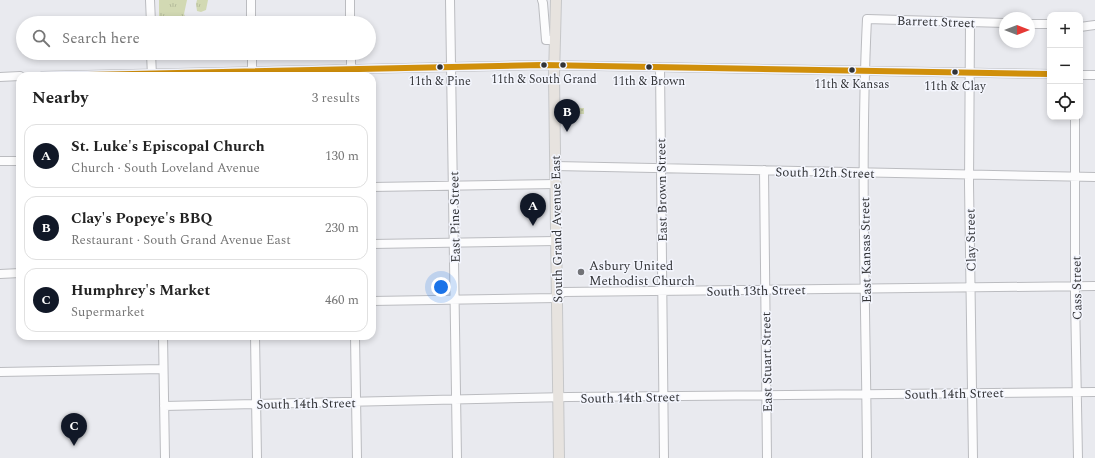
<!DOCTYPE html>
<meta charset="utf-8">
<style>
:root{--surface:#fff;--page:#f6f6f6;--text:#222;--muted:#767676;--line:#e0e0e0;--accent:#111827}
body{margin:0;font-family:Spectral,serif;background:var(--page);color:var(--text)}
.controls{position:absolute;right:12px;top:12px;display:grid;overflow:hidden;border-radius:8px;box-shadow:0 2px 6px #0003}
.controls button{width:36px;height:36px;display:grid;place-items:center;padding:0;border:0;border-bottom:1px solid var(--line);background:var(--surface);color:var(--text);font:20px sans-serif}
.compass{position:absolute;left:999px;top:12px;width:36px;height:36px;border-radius:50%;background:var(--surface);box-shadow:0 2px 6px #0003;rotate:90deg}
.you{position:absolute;left:441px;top:287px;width:14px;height:14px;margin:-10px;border:3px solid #fff;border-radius:50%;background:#1a73e8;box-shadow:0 0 0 6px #1a73e833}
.badge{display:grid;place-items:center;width:26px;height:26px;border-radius:50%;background:var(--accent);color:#fff;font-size:13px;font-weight:700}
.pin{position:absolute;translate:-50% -33px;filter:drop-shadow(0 1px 2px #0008)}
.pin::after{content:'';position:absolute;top:21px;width:14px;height:12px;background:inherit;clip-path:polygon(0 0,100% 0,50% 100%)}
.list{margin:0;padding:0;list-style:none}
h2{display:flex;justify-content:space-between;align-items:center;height:52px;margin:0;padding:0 16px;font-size:17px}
h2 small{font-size:13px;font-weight:400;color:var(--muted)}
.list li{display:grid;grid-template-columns:26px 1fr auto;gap:12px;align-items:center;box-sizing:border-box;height:64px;margin:0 8px 8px;padding:0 8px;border:1px solid var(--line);border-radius:12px}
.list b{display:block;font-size:15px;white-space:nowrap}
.list p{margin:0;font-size:13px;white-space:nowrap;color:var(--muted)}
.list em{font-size:13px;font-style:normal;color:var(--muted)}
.icon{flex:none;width:22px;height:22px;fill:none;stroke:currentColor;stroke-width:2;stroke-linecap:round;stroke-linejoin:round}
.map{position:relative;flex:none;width:1095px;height:458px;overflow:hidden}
.search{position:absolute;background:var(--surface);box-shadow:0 2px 6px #0003;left:16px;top:16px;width:360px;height:44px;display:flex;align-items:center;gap:10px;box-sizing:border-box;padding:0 14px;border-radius:22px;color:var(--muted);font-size:15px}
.panel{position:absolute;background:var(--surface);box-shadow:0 2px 6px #0003;left:16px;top:72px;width:360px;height:268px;border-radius:12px}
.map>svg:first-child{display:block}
.grass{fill:url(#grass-tufts)}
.garden{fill:url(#garden-dots)}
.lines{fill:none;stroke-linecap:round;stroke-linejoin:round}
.minor-casing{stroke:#bbbcc0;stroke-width:10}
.major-casing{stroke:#c6c7c9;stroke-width:12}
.minor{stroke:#fcfcfd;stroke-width:8}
.major{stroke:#e7e3df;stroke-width:10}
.bus-1-casing{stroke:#f4f6fe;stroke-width:9}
.bus-1{stroke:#d08f0b;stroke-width:6}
.bus-dot{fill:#323336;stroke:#f4f6fe;stroke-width:1.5}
.poi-dot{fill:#727377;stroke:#f4f6fe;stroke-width:1.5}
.labels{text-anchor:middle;stroke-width:3;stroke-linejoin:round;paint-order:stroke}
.bus-label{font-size:12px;fill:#323336;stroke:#f4f6fe}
.street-label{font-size:13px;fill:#323336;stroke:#f4f6fe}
.poi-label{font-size:13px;fill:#323336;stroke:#f4f6fe;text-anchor:start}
</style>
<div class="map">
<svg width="1095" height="458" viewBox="0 0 1095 458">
<defs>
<pattern id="grass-tufts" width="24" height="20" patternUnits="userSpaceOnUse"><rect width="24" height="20" fill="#d2d9b3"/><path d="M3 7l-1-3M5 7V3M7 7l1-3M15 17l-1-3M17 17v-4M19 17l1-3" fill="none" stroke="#b5bb9b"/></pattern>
<pattern id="garden-dots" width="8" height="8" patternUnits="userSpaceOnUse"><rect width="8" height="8" fill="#d2d9b3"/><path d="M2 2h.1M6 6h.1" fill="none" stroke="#b5bb9b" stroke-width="1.8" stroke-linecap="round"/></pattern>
</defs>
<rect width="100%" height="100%" fill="#e9eaef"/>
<path class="grass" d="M 159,0 L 187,0 L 184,14 L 185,17 L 187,18 L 159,18 Z
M 197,0 L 208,0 L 206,10 L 201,12 L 197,11 L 196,4 Z"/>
<path class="garden" d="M 565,108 L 584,108 L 584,114 L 565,114 Z"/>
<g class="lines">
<g class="minor-casing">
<path id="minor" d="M 150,0 L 151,23
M 251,0 L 251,23
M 350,0 L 350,23
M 450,0 L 457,458
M 542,0 L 543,3 L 546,40 L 555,40
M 970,23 L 969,184 L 973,458
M 1029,24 L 1050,24
M 1080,27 L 1095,25
M 151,53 L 152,76
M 252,53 L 252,76
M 351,53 L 351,76
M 660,67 L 664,458
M 1080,75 L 1095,75
M 43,76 L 542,65 L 1050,74
M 0,77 L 20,76
M 1075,117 L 1075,297 L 1078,458
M 0,161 L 20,161
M 555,166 L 1095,177
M 764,170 L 767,458
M 372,187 L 555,184
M 372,244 L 556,241
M 0,274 L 20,273
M 372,301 L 557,298 L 563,292 L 1095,286
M 163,336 L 165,458
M 255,336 L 257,458
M 355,336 L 357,458
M 0,372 L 163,369
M 164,406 L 569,397 L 1095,392
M 867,458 C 866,312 860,165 867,19 L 1005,23"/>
</g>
<g class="major-casing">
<path id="major" d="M 556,0 L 554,76 L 559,458"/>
</g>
<use href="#minor" class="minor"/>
<use href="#major" class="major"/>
<g class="bus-1-casing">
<path id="bus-1" d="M 43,76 L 542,65 L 1050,74"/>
</g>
<use href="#bus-1" class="bus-1"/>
</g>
<g class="bus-dot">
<circle cx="544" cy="65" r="3.5"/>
<circle cx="563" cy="65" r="3.5"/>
<circle cx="440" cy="67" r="3.5"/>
<circle cx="649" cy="67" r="3.5"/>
<circle cx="852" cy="70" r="3.5"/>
<circle cx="955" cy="72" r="3.5"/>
</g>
<circle class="poi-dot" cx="581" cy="272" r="4"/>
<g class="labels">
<g class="bus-label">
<text x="544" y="83">11th &amp; South Grand</text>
<text x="440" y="85">11th &amp; Pine</text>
<text x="649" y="85">11th &amp; Brown</text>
<text x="852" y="88">11th &amp; Kansas</text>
<text x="955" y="90">11th &amp; Clay</text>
</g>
<g class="street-label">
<text transform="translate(936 21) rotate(2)" y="5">Barrett Street</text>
<text transform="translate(825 172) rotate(1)" y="5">South 12th Street</text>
<text transform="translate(661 190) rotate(-91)" y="5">East Brown Street</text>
<text transform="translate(454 217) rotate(-91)" y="5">East Pine Street</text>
<text transform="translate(556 229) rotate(-91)" y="5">South Grand Avenue East</text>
<text transform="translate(970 240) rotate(-91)" y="5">Clay Street</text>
<text transform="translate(865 250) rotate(-91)" y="5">East Kansas Street</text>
<text transform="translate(1076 288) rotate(-91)" y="5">Cass Street</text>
<text transform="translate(756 290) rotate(-1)" y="5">South 13th Street</text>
<text transform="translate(766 362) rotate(-91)" y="5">East Stuart Street</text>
<text transform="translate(954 393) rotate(-1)" y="5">South 14th Street</text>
<text transform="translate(630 397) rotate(-1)" y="5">South 14th Street</text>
<text transform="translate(306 403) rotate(-1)" y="5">South 14th Street</text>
</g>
<g class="poi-label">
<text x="589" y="270">Asbury United<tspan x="589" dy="15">Methodist Church</tspan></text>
</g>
</g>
</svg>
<div class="controls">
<button>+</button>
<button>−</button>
<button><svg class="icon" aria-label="locate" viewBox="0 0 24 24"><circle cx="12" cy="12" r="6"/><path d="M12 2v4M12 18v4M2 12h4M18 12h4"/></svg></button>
</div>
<svg class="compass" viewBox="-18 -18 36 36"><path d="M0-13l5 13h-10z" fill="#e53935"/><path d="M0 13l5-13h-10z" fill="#767676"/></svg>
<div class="you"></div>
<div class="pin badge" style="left:533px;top:226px">A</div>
<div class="pin badge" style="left:567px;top:132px">B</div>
<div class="pin badge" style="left:74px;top:446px">C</div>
<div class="search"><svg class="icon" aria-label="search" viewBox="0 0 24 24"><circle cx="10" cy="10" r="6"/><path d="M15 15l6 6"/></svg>Search here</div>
<section class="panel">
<h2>Nearby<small>3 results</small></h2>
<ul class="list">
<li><span class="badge">A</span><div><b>St. Luke's Episcopal Church</b><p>Church · South Loveland Avenue</p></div><em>130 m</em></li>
<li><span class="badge">B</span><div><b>Clay's Popeye's BBQ</b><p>Restaurant · South Grand Avenue East</p></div><em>230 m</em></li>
<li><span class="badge">C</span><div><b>Humphrey's Market</b><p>Supermarket</p></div><em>460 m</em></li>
</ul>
</section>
</div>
